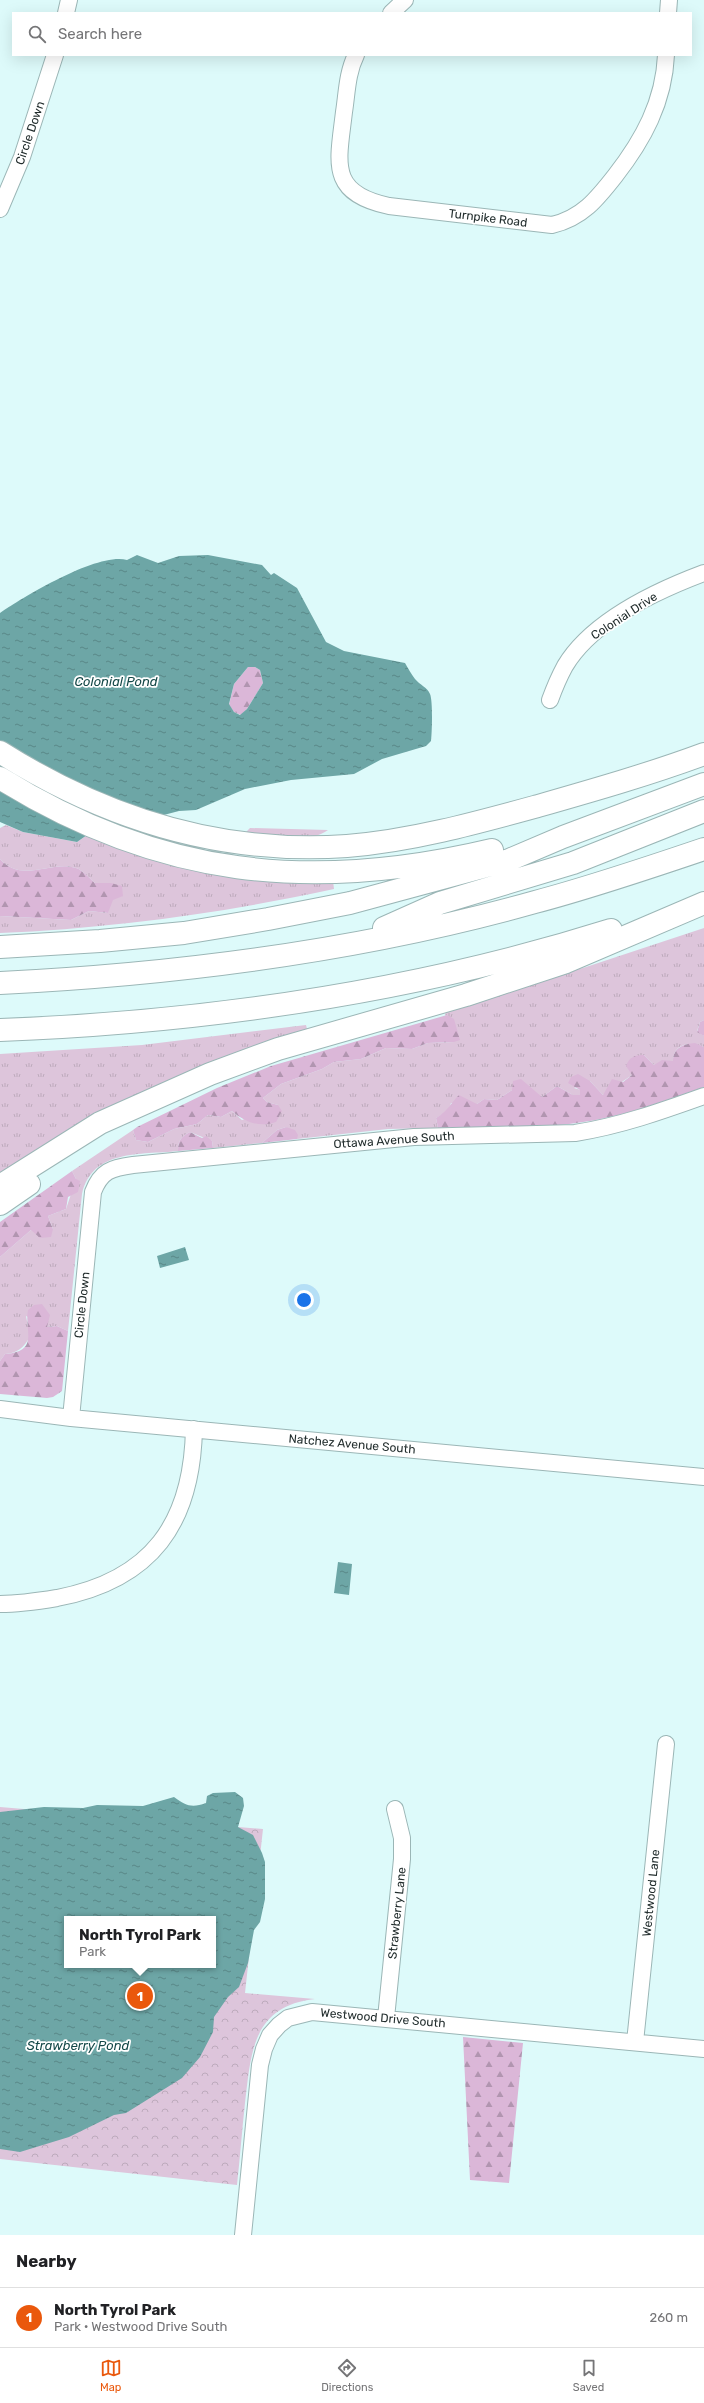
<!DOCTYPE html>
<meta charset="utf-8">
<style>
:root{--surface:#fff;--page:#f2f2f2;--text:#202124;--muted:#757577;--line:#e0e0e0;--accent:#ea580c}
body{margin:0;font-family:Rubik,sans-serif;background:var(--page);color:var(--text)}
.you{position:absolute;left:304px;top:1300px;width:14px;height:14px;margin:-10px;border:3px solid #fff;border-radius:50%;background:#1a73e8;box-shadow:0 0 0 6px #1a73e833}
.badge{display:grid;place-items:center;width:26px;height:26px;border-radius:50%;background:var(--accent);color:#fff;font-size:13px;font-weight:700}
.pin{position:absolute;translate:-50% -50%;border:2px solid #fff;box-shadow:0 1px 4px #0006}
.popup{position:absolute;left:64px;top:1916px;width:152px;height:52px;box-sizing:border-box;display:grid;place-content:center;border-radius:0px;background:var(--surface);filter:drop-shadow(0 1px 3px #0005);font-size:13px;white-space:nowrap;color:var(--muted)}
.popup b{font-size:15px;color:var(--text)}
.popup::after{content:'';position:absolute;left:50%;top:100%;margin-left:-8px;border:8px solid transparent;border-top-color:var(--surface)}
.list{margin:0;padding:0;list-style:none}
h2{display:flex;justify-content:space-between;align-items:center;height:52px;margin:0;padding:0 16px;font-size:17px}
h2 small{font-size:13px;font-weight:400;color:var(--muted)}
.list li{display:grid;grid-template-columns:26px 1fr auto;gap:12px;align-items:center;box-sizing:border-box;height:60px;padding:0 16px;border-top:1px solid var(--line)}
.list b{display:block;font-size:15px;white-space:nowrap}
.list p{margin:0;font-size:13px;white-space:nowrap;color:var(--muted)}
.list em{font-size:13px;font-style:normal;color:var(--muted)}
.icon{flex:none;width:22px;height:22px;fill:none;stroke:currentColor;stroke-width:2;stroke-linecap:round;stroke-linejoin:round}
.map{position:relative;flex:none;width:704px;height:2235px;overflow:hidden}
.search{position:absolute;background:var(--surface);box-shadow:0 4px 16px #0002;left:12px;right:12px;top:12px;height:44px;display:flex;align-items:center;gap:10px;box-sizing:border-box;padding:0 14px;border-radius:0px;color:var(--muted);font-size:15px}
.sheet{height:112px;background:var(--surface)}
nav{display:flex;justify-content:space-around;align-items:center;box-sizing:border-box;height:56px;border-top:1px solid var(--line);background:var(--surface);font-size:11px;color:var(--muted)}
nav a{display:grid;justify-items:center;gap:2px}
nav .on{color:var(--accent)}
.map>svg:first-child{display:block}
.grass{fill:url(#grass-tufts)}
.forest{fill:url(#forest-firs)}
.park{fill:url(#park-crowns);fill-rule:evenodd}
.water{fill:url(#water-ripples);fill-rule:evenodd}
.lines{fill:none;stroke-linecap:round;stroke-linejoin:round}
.minor-casing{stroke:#9bb6b6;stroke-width:18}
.motorway-casing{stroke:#9bb6b6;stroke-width:24}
.minor{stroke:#fff;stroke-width:16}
.motorway{stroke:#fff;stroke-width:22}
.labels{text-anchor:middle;stroke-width:3.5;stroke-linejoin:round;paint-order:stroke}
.street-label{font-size:12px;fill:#222d2d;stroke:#fff}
.water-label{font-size:13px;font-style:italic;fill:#144848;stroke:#fff}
</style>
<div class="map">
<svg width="704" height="2235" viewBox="0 0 704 2235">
<defs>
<pattern id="grass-tufts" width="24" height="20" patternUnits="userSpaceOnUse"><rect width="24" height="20" fill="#ddc5db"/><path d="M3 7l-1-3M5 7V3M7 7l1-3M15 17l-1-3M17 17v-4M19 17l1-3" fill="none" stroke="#bdaabc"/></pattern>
<pattern id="forest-firs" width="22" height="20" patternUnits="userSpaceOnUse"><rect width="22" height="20" fill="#dbb7d8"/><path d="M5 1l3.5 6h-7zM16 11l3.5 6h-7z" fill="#b195b0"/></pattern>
<pattern id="park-crowns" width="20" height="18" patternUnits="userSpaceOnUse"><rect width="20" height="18" fill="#ddc5db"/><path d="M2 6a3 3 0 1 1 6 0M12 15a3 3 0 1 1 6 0" fill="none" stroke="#bdaabc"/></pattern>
<pattern id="water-ripples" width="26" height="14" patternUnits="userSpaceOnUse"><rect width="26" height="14" fill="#6da6a6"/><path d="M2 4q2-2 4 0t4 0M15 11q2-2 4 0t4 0" fill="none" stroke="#598888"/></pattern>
</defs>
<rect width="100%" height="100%" fill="#ddfafa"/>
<path class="grass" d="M 6,825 L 23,832 L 77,842 L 87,835 C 130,854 175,867 222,875 L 333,881 L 334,889 C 223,913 113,928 0,933 L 0,916 L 71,920 L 89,911 L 108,913 L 111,883 L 95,883 C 90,879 83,870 76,868 C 50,860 23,884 0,859 L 0,828 Z
M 250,828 L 328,830 C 309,845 267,835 245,833 Z
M 704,928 L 704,1020 L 700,1022 L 697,1031 L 704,1036 L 704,1047 C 691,1041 673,1043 673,1061 L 654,1065 L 644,1055 L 632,1075 L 603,1095 L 590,1081 L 574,1088 L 581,1090 L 580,1095 L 573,1095 L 557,1086 L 542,1097 L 512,1090 L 497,1100 L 484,1099 L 477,1104 L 451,1103 L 448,1111 L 436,1118 L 438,1128 L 388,1129 L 297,1139 L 297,1135 L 286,1127 L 277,1130 L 262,1143 L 213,1148 L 212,1141 L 190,1132 C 181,1137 178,1140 178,1151 C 141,1155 92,1149 82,1194 L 68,1331 L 57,1326 L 47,1327 L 26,1316 L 30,1337 C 23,1348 18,1353 5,1354 L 0,1361 L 0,1257 L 31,1230 L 53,1229 L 48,1216 L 66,1209 L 76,1179 L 72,1171 L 133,1130 L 136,1140 L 148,1142 L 174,1129 L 197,1124 L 208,1115 L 221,1117 L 232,1111 L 242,1120 L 278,1105 L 267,1102 L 263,1098 L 281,1084 L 322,1069 L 334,1062 L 361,1059 L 386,1048 L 412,1049 L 428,1043 L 454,1042 L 447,1015 L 445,1016 L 446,1008 L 586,967 Z
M 306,1025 L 308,1033 L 0,1178 L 0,1054 L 142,1045 Z"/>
<path class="forest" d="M 248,667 L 255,667 L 260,670 L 263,683 L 247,709 L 241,715 L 234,712 L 229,705 L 234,684 Z
M 0,859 C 23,884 50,860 76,868 C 83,870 90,879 95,883 L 111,883 L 122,886 L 123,896 L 113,900 L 108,913 L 89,911 L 71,920 L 0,916 Z
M 447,1015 L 454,1019 L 460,1040 L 454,1042 L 428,1043 L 412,1049 L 386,1048 L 361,1059 L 334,1062 L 322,1069 L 281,1084 L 263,1098 L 267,1102 L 278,1105 L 282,1111 L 276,1122 C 260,1128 244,1122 232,1111 L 221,1117 L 208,1115 L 197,1124 L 174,1129 L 148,1142 L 136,1140 L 133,1130 L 137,1127 L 217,1088 L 271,1066 Z
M 704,1020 L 704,1036 L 697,1032 L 700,1022 Z
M 695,1043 L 704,1047 L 704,1087 C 672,1098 639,1111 605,1118 C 551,1130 493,1127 438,1128 L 436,1118 C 449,1110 449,1105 459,1095 L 477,1104 L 484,1099 L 497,1100 L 512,1090 L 513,1081 L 521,1079 L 542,1097 L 557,1086 L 573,1095 L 580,1095 L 580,1090 L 568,1083 L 571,1077 L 578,1074 L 590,1081 L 603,1095 L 612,1079 L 623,1082 L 632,1075 L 626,1066 C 629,1057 635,1055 644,1055 L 654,1065 L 662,1060 L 673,1061 C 673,1047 684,1044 695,1043 Z
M 286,1127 L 295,1130 L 298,1135 L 297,1139 L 262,1143 L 277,1130 Z
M 190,1132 L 202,1138 L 206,1136 L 212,1141 L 213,1148 L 178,1151 C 178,1140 181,1137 190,1132 Z
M 72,1171 L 76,1179 L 80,1181 L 78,1192 L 68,1197 L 66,1209 L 48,1216 L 53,1229 L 51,1237 L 40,1238 L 31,1230 L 0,1257 L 0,1222 Z
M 42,1304 L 50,1315 L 47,1327 L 57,1326 L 68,1331 L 62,1391 L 53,1397 L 47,1398 L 0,1394 L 0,1361 L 5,1354 C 40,1351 24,1331 28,1310 L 34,1305 Z
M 463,2037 L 523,2043 L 509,2183 L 470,2180 Z"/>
<path class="park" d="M 0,1807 L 263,1829 L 245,1993 L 315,1999 C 252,2006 251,2053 245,2103 C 242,2130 240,2158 237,2185 L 0,2159 ZM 67,1919 L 213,1919 L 213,1965 L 67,1965 Z"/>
<path class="water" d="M 137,555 L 158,563 L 179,556 L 208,555 L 262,565 L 271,575 L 274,573 L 297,588 L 326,642 L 344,651 L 405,663 C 408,668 411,674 415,679 C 420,685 427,687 430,694 C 433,701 432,733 431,741 L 426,746 L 382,759 L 354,774 L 291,780 L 245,789 L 196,810 L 179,811 L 87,835 L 77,842 L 23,832 L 0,822 L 0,613 C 25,596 98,552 127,560 ZM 248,667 L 255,667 L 260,670 L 263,683 L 247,709 L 240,715 L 234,712 L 229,704 L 234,684 Z
M 185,1247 L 189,1260 L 160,1268 L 157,1256 Z
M 338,1562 L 352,1564 L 349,1595 L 334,1593 Z
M 235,1792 L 243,1798 L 244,1806 L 238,1827 L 253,1835 L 262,1853 L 265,1862 L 265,1899 L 260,1922 L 254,1930 L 248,1963 L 239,1987 L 228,1997 L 214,2017 L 213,2032 L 200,2057 L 182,2078 L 126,2113 L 114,2115 L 69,2137 L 20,2152 L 0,2149 L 0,1812 L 44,1807 L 83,1808 L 97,1805 L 143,1806 L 174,1797 C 186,1806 192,1808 206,1803 L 207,1796 L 213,1793 ZM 67,1919 L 213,1919 L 213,1965 L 67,1965 Z"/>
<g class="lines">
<g class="minor-casing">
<path id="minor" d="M 66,13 L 69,0
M 391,13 L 405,0
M 668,13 L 669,0
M 356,55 C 347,73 347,93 344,112 C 338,163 328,193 389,206 L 552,225 C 582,218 597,199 615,176 C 643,140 664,102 666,55
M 0,209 L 22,157 L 55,55
M 550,700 C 554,689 559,677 565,666 C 592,621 656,591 704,573
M 0,1409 L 71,1418 L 704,1477
M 71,1418 L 93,1192 C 101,1171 111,1168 133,1165 L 414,1137 L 575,1133 C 620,1126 662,1111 704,1096
M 0,1604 C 19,1604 39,1601 57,1598 C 152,1580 192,1523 194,1429
M 386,2018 L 402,1859 L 402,1838 L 395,1809
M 635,2042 L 666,1744
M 243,2235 L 260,2065 L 264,2049 L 270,2035 L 279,2025 L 288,2018 L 312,2012 L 704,2049"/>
</g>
<g class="motorway-casing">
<path id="motorway" d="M 0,752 C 106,819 220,855 347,846 C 411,841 476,823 538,806 C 594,790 650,774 704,754
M 0,778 C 159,877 311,893 492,850
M 384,928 L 440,903 L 573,863 L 704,811
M 0,947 L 100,941 L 184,933 L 268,919 L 350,903 L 509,860 L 563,837 L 704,784
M 0,983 C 180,974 361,951 535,902 C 592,887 648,868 704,849
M 0,1030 C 206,1022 414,992 611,930
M 0,1186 L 100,1123 L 210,1074 L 278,1049 L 466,995 L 566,962 L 704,903
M 0,1204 L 29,1184"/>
</g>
<use href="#minor" class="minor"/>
<use href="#motorway" class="motorway"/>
</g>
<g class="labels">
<g class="street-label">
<text transform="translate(30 133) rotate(-71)" y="4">Circle Down</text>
<text transform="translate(488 218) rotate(7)" y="4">Turnpike Road</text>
<text transform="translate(624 616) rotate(-33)" y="4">Colonial Drive</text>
<text transform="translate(394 1140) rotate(-4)" y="4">Ottawa Avenue South</text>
<text transform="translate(82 1305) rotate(-84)" y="4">Circle Down</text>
<text transform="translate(352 1444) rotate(5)" y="4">Natchez Avenue South</text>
<text transform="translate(651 1893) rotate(-84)" y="4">Westwood Lane</text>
<text transform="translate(397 1913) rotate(-84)" y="4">Strawberry Lane</text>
<text transform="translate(383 2018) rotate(5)" y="4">Westwood Drive South</text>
</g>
<g class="water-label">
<text x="116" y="686">Colonial Pond</text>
<text x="78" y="2050">Strawberry Pond</text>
</g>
</g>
</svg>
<div class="you"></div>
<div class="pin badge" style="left:140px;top:1996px">1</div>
<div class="popup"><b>North Tyrol Park</b>Park</div>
<div class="search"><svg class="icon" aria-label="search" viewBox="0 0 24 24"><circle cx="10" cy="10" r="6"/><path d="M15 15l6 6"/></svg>Search here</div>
</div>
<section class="sheet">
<h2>Nearby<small></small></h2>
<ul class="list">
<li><span class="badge">1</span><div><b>North Tyrol Park</b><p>Park · Westwood Drive South</p></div><em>260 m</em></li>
</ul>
</section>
<nav>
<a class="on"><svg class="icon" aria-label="map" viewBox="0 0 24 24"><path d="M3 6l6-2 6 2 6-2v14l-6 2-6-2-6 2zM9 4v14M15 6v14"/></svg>Map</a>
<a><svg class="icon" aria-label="directions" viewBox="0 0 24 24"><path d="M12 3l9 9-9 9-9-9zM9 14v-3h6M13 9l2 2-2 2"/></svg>Directions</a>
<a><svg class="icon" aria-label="saved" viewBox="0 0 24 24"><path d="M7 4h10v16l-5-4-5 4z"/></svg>Saved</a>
</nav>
